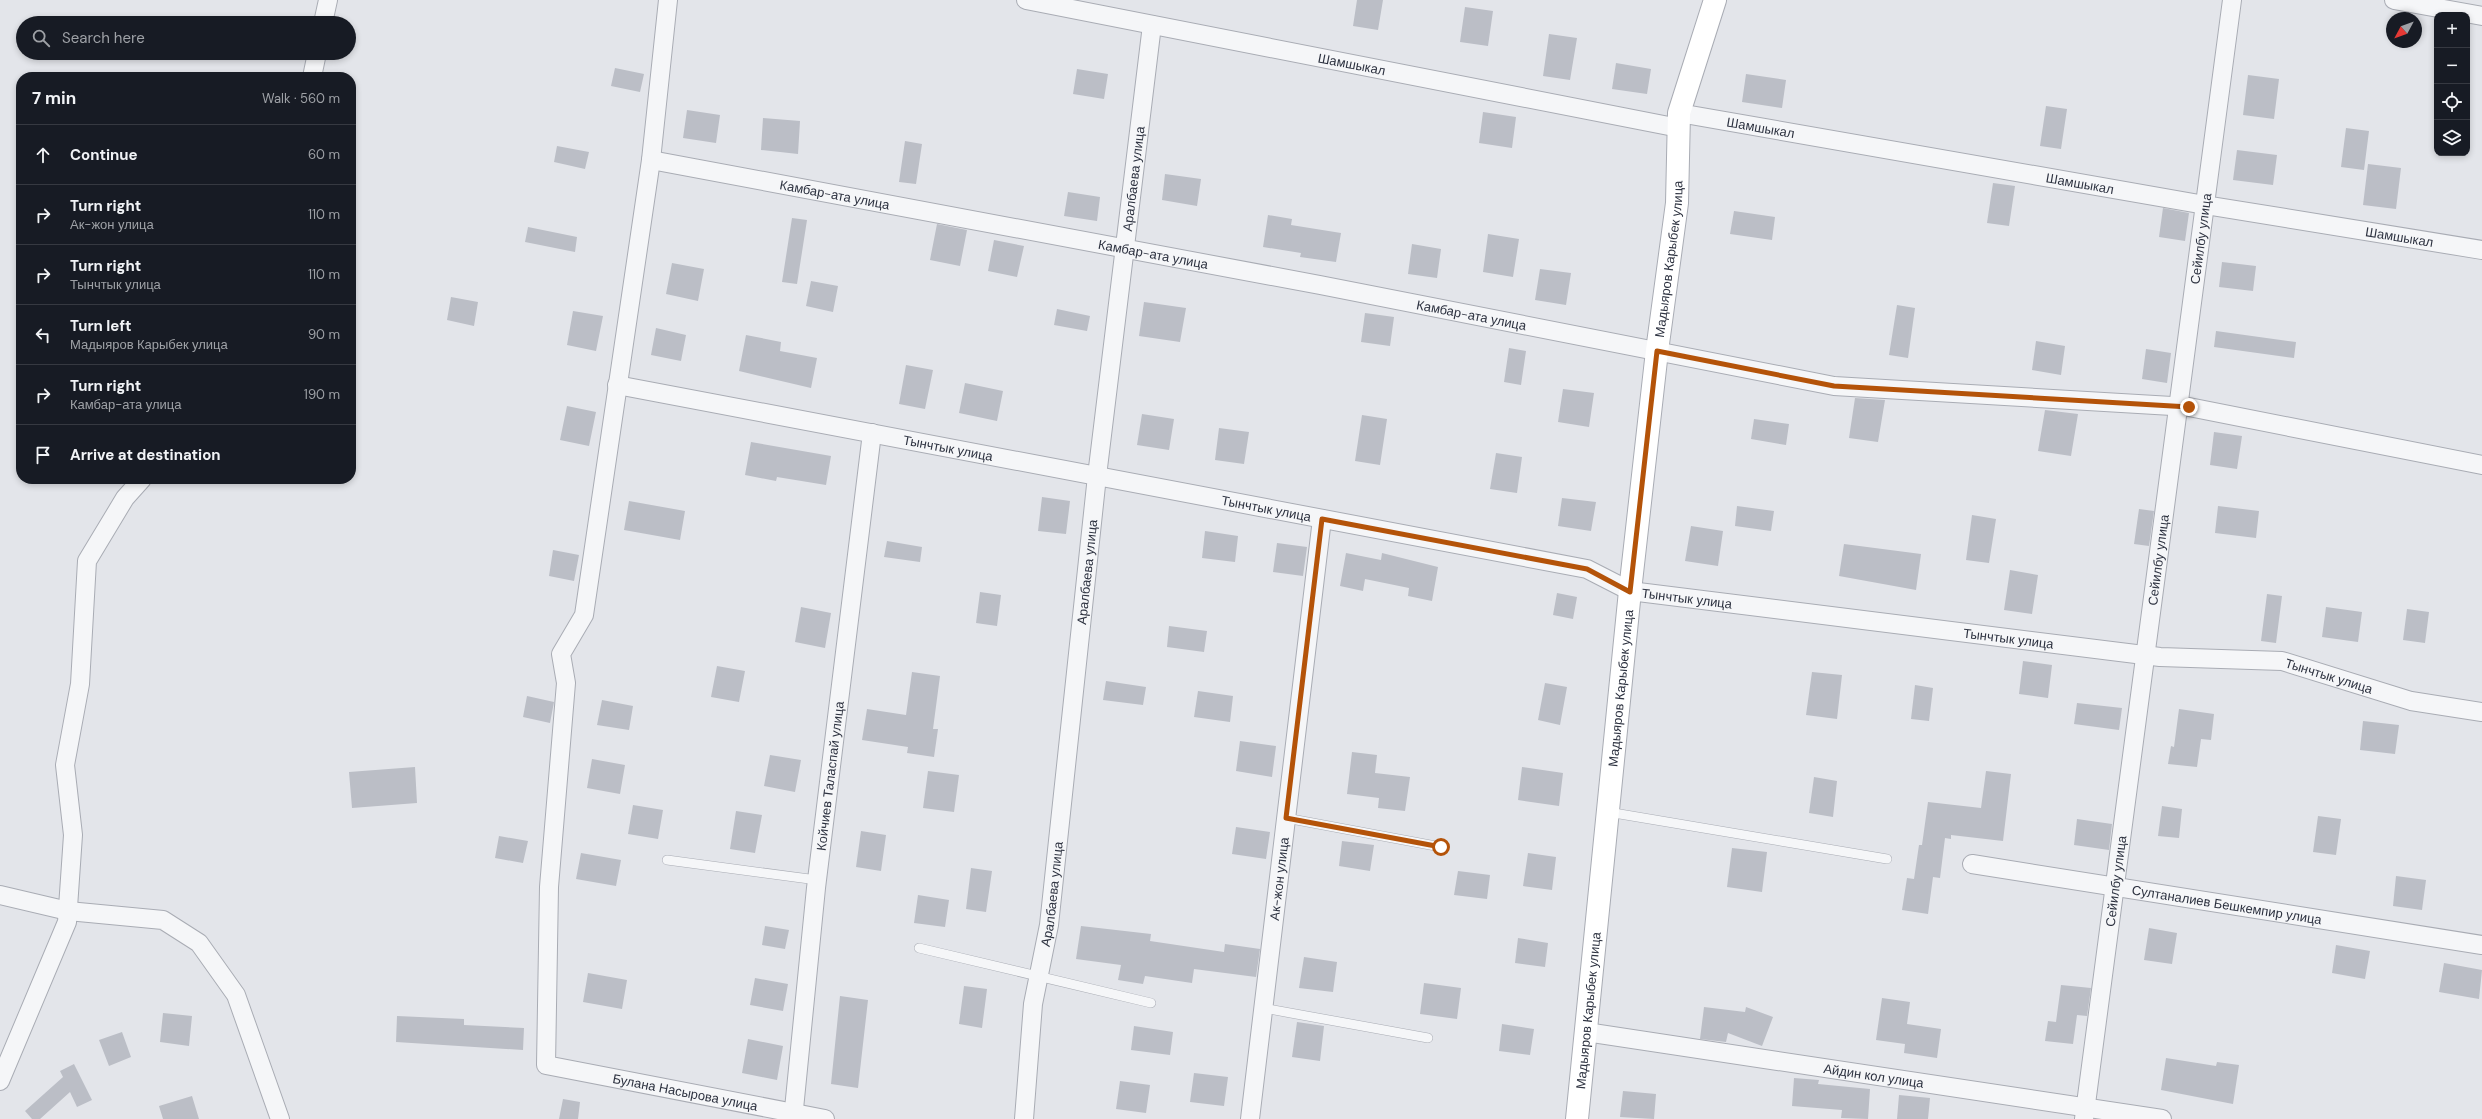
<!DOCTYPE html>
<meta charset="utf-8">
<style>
:root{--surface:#171b24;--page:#20242c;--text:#f1f3f6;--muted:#9ea1a6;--line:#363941}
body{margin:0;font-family:"DM Sans",sans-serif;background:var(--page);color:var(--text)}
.controls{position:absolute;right:12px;top:12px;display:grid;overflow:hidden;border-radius:8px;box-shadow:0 2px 6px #0003}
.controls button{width:36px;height:36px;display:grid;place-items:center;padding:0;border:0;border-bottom:1px solid var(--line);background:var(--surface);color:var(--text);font:20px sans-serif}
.compass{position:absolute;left:2386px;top:12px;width:36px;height:36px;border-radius:50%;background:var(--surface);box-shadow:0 2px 6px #0003;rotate:229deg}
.stop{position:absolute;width:12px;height:12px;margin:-9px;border:3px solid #b45309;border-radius:50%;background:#fff}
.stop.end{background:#b45309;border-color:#fff;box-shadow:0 1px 4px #0008}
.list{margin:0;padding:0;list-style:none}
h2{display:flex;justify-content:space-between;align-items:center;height:52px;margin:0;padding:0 16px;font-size:17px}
h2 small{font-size:13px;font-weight:400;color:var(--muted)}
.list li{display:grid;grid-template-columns:26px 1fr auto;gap:12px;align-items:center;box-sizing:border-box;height:60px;padding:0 16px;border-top:1px solid var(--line)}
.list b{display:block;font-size:15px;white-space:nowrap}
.list p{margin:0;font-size:13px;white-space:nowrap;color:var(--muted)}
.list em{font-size:13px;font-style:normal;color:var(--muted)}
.icon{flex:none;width:22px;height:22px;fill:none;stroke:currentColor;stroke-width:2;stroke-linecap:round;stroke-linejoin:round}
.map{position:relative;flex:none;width:2482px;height:1119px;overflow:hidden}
.search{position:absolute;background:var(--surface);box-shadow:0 2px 6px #0003;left:16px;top:16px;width:340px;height:44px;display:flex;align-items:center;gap:10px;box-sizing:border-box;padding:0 14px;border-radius:22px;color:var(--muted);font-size:15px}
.panel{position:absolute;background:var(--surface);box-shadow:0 2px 6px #0003;left:16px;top:72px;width:340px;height:412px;border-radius:16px}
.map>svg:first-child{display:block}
.building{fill:#bbbec6}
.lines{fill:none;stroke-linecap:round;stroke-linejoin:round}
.lane-casing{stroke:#a9acb4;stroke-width:10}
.street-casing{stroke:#a9acb4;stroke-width:20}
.secondary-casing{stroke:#a9acb4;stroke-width:24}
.lane{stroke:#f5f6f8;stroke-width:9}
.street{stroke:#f5f6f8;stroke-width:18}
.secondary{stroke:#fff;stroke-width:22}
.route{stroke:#b45309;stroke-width:5}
.labels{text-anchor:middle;stroke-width:3.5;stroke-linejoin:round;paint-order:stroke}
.street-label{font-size:13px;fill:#2d3240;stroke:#f3f4f7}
</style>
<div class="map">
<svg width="2482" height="1119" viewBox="0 0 2482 1119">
<rect width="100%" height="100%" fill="#e3e5ea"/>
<path class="building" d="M 1357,0 L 1383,0 L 1378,30 L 1353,26 Z
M 1465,7 L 1493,11 L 1488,46 L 1460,42 Z
M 1549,34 L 1577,38 L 1570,80 L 1543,76 Z
M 1616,63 L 1651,69 L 1647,94 L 1612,89 Z
M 615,68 L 644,74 L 640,92 L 611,86 Z
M 1077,69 L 1108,74 L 1104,99 L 1073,94 Z
M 1746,74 L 1786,80 L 1782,108 L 1742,102 Z
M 2248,75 L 2279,79 L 2274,119 L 2243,115 Z
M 2046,106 L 2067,109 L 2061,149 L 2040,146 Z
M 687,110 L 720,115 L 716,143 L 683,138 Z
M 1483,112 L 1516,117 L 1512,148 L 1479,143 Z
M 763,118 L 800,121 L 798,154 L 761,150 Z
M 2346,128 L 2369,131 L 2364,170 L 2341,167 Z
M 905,141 L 922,144 L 916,184 L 899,182 Z
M 557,146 L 589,152 L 585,169 L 554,162 Z
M 2237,150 L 2277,155 L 2273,185 L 2233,180 Z
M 2368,164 L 2401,168 L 2396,209 L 2363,205 Z
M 1165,174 L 1201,179 L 1197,206 L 1162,200 Z
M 1993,183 L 2015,186 L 2009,226 L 1987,223 Z
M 1068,192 L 1100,197 L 1097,221 L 1064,216 Z
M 2163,208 L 2189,213 L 2185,241 L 2159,237 Z
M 1734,211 L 1775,217 L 1772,240 L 1730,234 Z
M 1268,215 L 1292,219 L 1291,225 L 1341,233 L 1336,262 L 1300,257 L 1301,253 L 1263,247 Z
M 792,218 L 807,220 L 797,284 L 782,282 Z
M 937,224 L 967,230 L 960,266 L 930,260 Z
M 528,227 L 577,237 L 575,252 L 525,242 Z
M 1488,234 L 1519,239 L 1513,277 L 1483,272 Z
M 994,240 L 1024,246 L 1017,277 L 988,271 Z
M 1412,244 L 1441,249 L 1437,278 L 1408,274 Z
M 2222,262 L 2256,266 L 2253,291 L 2219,287 Z
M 672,263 L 704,269 L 698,301 L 666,294 Z
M 1540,269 L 1571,273 L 1566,305 L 1535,300 Z
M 811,281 L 838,286 L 833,312 L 806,306 Z
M 451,297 L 478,302 L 474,326 L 447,320 Z
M 1144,302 L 1186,308 L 1180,342 L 1139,336 Z
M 1897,305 L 1915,308 L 1908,358 L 1889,355 Z
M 1057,309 L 1090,316 L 1087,331 L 1054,325 Z
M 573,311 L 603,316 L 596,351 L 567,345 Z
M 1365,313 L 1394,317 L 1390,346 L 1361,342 Z
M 656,328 L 686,335 L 681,361 L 651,355 Z
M 2216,331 L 2296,342 L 2294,358 L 2214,347 Z
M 746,335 L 781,342 L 780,351 L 817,358 L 811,388 L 739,371 Z
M 2036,341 L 2065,346 L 2061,375 L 2032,370 Z
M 1509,348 L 1526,351 L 1521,385 L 1504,382 Z
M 2146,349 L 2171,353 L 2167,383 L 2142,379 Z
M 906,365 L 933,370 L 925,409 L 899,404 Z
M 965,383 L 1003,391 L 997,421 L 959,413 Z
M 1563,389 L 1594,393 L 1589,427 L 1558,422 Z
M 1855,398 L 1885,400 L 1878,442 L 1849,438 Z
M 567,406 L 596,412 L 589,446 L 560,440 Z
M 2045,410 L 2078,414 L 2071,456 L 2038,451 Z
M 1142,414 L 1174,419 L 1169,450 L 1137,445 Z
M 1362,415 L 1387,419 L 1380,465 L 1355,461 Z
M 1754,419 L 1789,424 L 1786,445 L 1751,439 Z
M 1219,428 L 1249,432 L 1244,464 L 1215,460 Z
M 2214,432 L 2242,436 L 2237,469 L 2210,465 Z
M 751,442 L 831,456 L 826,485 L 777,477 L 776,481 L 745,475 Z
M 1496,453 L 1522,457 L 1517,493 L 1490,489 Z
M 1042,497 L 1070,501 L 1066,534 L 1038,531 Z
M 1562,498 L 1596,502 L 1591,531 L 1558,526 Z
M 629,501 L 685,511 L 680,540 L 624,530 Z
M 1737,506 L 1774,511 L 1771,531 L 1735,526 Z
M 2218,506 L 2259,511 L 2256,538 L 2215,533 Z
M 2139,509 L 2154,511 L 2149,546 L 2134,544 Z
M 1972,515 L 1996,519 L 1989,563 L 1966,560 Z
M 1691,526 L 1723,531 L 1718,566 L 1685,561 Z
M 1205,531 L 1238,536 L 1235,562 L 1202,558 Z
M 887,541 L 922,547 L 920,562 L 884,557 Z
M 1277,543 L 1307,547 L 1303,576 L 1273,572 Z
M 1844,544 L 1921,554 L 1916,590 L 1839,576 Z
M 553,550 L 579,555 L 574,581 L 549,576 Z
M 1346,553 L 1381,560 L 1382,553 L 1438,567 L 1432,601 L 1408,596 L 1409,588 L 1365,579 L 1363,591 L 1340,586 Z
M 2010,570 L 2038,575 L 2032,614 L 2004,610 Z
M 980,592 L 1001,595 L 997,626 L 976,623 Z
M 1557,593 L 1577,597 L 1573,619 L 1553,615 Z
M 2267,594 L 2282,596 L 2276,643 L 2261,641 Z
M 801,607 L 831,613 L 825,648 L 795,642 Z
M 2326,607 L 2362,612 L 2358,642 L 2322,637 Z
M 2407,609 L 2429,612 L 2425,643 L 2403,640 Z
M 1169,626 L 1207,631 L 1204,652 L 1167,647 Z
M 2023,661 L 2052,665 L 2048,698 L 2019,694 Z
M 717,666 L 745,671 L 739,702 L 711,697 Z
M 912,672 L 940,676 L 933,729 L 938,729 L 934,757 L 907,753 L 908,747 L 862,740 L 867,709 L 906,715 Z
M 1812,672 L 1842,675 L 1837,719 L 1806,715 Z
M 1106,681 L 1146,687 L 1143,705 L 1103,700 Z
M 1545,683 L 1567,687 L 1560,725 L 1538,720 Z
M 1915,685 L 1933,688 L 1929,721 L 1911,719 Z
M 1198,691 L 1233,696 L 1230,722 L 1194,717 Z
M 527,696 L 554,702 L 550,723 L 523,717 Z
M 602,700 L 633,706 L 629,730 L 597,725 Z
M 2077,703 L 2122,708 L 2119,730 L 2074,724 Z
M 2179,709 L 2214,714 L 2211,740 L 2201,739 L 2197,767 L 2168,764 L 2171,746 L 2174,747 Z
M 2363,721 L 2399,725 L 2395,754 L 2360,750 Z
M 1240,741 L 1276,746 L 1272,777 L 1236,771 Z
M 1352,752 L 1377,755 L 1375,773 L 1410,777 L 1405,811 L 1378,808 L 1379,798 L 1347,794 Z
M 770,755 L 801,760 L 795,792 L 764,786 Z
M 592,759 L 625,765 L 620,794 L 587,788 Z
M 415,767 L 417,803 L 352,808 L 349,772 Z
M 1522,767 L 1563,773 L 1559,806 L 1518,800 Z
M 928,771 L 959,775 L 954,812 L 923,808 Z
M 1986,771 L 2011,774 L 2003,841 L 1951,835 L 1951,839 L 1945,838 L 1940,878 L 1933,877 L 1928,914 L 1902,910 L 1907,878 L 1914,879 L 1919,845 L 1922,845 L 1928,802 L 1981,808 Z
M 1814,777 L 1837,781 L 1833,817 L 1809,813 Z
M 633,805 L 663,810 L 658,839 L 628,834 Z
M 2162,806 L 2182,809 L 2179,838 L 2158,836 Z
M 736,811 L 762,815 L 755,853 L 730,849 Z
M 2318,816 L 2341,819 L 2336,855 L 2313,852 Z
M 2077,819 L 2112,824 L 2109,850 L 2074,845 Z
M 1236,827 L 1270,832 L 1266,859 L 1232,854 Z
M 861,831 L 886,835 L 881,871 L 856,867 Z
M 499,836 L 528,841 L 523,863 L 495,858 Z
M 1342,841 L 1374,845 L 1370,871 L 1339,866 Z
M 1732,848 L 1767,852 L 1762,892 L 1727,887 Z
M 581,853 L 621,860 L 616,886 L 576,879 Z
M 1528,853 L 1556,857 L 1552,890 L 1523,886 Z
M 971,868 L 992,871 L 986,912 L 966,909 Z
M 1458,871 L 1490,875 L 1487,899 L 1454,895 Z
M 2396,876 L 2426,880 L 2422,910 L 2393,906 Z
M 918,895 L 949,900 L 945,927 L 914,923 Z
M 765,926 L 789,930 L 785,949 L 762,945 Z
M 1081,926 L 1151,934 L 1150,941 L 1224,952 L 1225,944 L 1260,949 L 1256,977 L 1194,969 L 1192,983 L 1145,976 L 1143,984 L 1118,980 L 1121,965 L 1076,959 Z
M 2149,928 L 2177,933 L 2172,964 L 2144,960 Z
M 1518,938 L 1548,943 L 1545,967 L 1515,963 Z
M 2336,945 L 2370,951 L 2365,979 L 2332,973 Z
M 1304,957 L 1337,962 L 1333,992 L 1299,988 Z
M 2444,963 L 2482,970 L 2479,999 L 2439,992 Z
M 588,973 L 627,980 L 622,1009 L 583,1002 Z
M 755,978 L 788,984 L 783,1011 L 750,1005 Z
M 1424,983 L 1461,988 L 1457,1019 L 1420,1014 Z
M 2061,985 L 2091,988 L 2087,1016 L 2077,1015 L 2073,1044 L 2045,1041 L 2048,1021 L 2056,1022 Z
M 964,986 L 987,989 L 982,1028 L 959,1024 Z
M 840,996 L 868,1000 L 858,1088 L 831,1084 Z
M 1882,998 L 1910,1002 L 1907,1024 L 1941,1029 L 1937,1058 L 1904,1053 L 1905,1044 L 1876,1040 Z
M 1704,1007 L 1745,1012 L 1746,1007 L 1773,1017 L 1762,1046 L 1728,1033 L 1726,1042 L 1700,1039 Z
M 163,1013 L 192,1016 L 189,1046 L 160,1042 Z
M 397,1016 L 464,1019 L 464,1025 L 524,1028 L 523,1050 L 396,1042 Z
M 1297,1022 L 1324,1026 L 1320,1061 L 1292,1057 Z
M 1502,1024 L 1534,1029 L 1530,1055 L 1499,1051 Z
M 1134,1026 L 1173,1032 L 1170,1055 L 1131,1050 Z
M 122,1032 L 131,1057 L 109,1066 L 99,1040 Z
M 748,1039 L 783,1046 L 777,1080 L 742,1073 Z
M 2166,1058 L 2216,1066 L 2217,1062 L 2239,1065 L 2233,1104 L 2161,1090 Z
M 74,1064 L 92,1100 L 77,1107 L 70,1092 L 40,1119 L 32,1119 L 25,1111 L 63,1077 L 60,1071 Z
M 1194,1073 L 1228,1077 L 1224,1106 L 1190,1102 Z
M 1794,1078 L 1819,1080 L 1818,1084 L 1870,1089 L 1868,1119 L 1841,1118 L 1842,1110 L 1792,1106 Z
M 1120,1081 L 1150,1085 L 1146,1113 L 1116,1109 Z
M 1623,1091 L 1656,1094 L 1654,1119 L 1620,1117 Z
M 1899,1095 L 1930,1098 L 1928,1119 L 1897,1119 Z
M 192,1096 L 199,1119 L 163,1119 L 159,1106 Z
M 563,1099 L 580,1102 L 578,1119 L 559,1119 Z"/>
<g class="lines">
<g class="lane-casing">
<path id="lane" d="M 1608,812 L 1887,859
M 1286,818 L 1441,847
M 667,860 L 817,880
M 919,948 L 1151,1003
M 1263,1008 L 1428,1038"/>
</g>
<g class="street-casing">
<g id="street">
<path id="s1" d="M 668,0 L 651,160 L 584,615 L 561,654 L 566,683 L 549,887 L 546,1065 L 825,1119"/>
<path id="s2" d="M 1026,0 L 1679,128"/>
<path d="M 2394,0 L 2482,16"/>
<path d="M 323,23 L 328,0"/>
<path d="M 312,77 L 317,53"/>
<path id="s3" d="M 1679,113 L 2205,205 L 2482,250"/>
<path id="s4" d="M 651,160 L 1320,285 L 1834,386 L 2189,407 L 2482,465"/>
<path id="s5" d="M 617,385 L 1587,569 L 1630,591 L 2160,657 L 2282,661 L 2411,701 L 2482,712"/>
<path id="s6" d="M 1972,864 L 2482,945"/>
<path d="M 0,895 L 68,911 L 163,920 L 199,943 L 236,995 L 280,1119"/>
<path id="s7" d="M 1586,1032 L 2162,1119"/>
<path d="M 0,1081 L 67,922 L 73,835 L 65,765 L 80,684 L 87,561 L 125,498 L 142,479"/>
<path id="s8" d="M 793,1119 L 816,888 L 872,433"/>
<path id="s9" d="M 1024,1119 L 1033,1004 L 1049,925 L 1097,476 L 1152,25"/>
<path id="s10" d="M 1250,1119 L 1322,519"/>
<path id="s11" d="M 2084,1119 L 2232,0"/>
</g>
</g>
<g class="secondary-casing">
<g id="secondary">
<path id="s12" d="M 1577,1119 L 1630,591 L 1657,351 L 1677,203 L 1679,113 L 1715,0"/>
</g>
</g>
<use href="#lane" class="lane"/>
<use href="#street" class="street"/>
<use href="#secondary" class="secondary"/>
</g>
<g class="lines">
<path class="route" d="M 1441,847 L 1286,818 L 1322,519 L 1587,569 L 1630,592 L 1657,351 L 1834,386 L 2189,407"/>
</g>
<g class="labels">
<g class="street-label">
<text dy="5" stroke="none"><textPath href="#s2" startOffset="332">Шамшыкал</textPath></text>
<text dy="5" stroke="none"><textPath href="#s3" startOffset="83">Шамшыкал</textPath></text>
<text dy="5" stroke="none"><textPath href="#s9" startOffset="947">Аралбаева улица</textPath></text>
<text dy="5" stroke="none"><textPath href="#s3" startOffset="407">Шамшыкал</textPath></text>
<text dy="5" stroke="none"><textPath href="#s4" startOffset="187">Камбар-ата улица</textPath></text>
<text dy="5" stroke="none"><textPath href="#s3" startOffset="731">Шамшыкал</textPath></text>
<text dy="5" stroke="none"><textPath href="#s11" startOffset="888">Сейилбу улица</textPath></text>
<text dy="5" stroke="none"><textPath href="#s4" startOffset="511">Камбар-ата улица</textPath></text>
<text dy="5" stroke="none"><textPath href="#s12" startOffset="865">Мадыяров Карыбек улица</textPath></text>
<text dy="5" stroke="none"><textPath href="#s4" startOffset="835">Камбар-ата улица</textPath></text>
<text dy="5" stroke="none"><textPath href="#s5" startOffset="337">Тынчтык улица</textPath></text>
<text dy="5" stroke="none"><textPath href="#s5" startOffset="661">Тынчтык улица</textPath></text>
<text dy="5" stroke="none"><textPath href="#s11" startOffset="564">Сейилбу улица</textPath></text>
<text dy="5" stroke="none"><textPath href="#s9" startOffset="551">Аралбаева улица</textPath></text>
<text dy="5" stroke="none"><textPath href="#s5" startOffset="1093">Тынчтык улица</textPath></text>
<text dy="5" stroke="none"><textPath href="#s5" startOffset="1417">Тынчтык улица</textPath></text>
<text dy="5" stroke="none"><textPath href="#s5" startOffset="1741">Тынчтык улица</textPath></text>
<text dy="5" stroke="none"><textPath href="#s12" startOffset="433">Мадыяров Карыбек улица</textPath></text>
<text dy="5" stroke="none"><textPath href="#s8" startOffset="345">Койчиев Таласпай улица</textPath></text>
<text dy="5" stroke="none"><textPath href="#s10" startOffset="242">Ак-жон улица</textPath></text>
<text dy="5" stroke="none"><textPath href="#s11" startOffset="240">Сейилбу улица</textPath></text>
<text dy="5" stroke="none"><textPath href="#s9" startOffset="227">Аралбаева улица</textPath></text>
<text dy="5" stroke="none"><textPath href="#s6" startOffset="258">Султаналиев Бешкемпир улица</textPath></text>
<text dy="5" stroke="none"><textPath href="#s12" startOffset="109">Мадыяров Карыбек улица</textPath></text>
<text dy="5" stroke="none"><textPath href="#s7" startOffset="291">Айдин кол улица</textPath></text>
<text dy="5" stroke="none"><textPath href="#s1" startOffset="1220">Булана Насырова улица</textPath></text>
</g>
</g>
</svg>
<div class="controls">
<button>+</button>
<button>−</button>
<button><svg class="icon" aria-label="locate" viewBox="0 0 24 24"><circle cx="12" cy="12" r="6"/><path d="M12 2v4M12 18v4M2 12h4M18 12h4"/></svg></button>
<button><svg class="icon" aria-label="layers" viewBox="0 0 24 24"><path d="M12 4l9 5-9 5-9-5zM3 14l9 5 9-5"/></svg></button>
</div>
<svg class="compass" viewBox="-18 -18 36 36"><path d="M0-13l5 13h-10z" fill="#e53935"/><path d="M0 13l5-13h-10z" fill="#9ea1a6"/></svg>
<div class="stop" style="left:1441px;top:847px"></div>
<div class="stop end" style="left:2189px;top:407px"></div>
<div class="search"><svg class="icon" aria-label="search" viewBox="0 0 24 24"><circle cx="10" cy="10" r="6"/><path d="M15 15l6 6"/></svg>Search here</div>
<section class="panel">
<h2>7 min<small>Walk · 560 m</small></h2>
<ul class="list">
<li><svg class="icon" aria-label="ahead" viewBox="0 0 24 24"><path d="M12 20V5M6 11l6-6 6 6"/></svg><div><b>Continue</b></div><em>60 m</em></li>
<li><svg class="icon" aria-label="right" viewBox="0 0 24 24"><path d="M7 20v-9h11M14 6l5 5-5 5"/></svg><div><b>Turn right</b><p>Ак-жон улица</p></div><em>110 m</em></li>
<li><svg class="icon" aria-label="right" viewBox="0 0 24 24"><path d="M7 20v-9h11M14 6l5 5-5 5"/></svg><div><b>Turn right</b><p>Тынчтык улица</p></div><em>110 m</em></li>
<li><svg class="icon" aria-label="left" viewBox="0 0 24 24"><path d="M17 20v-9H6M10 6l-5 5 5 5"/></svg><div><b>Turn left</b><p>Мадыяров Карыбек улица</p></div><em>90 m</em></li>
<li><svg class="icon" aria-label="right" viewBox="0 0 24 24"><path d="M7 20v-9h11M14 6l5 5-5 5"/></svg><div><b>Turn right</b><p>Камбар-ата улица</p></div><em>190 m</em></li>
<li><svg class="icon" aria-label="arrive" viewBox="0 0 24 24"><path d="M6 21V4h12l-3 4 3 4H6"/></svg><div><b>Arrive at destination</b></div></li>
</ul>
</section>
</div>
